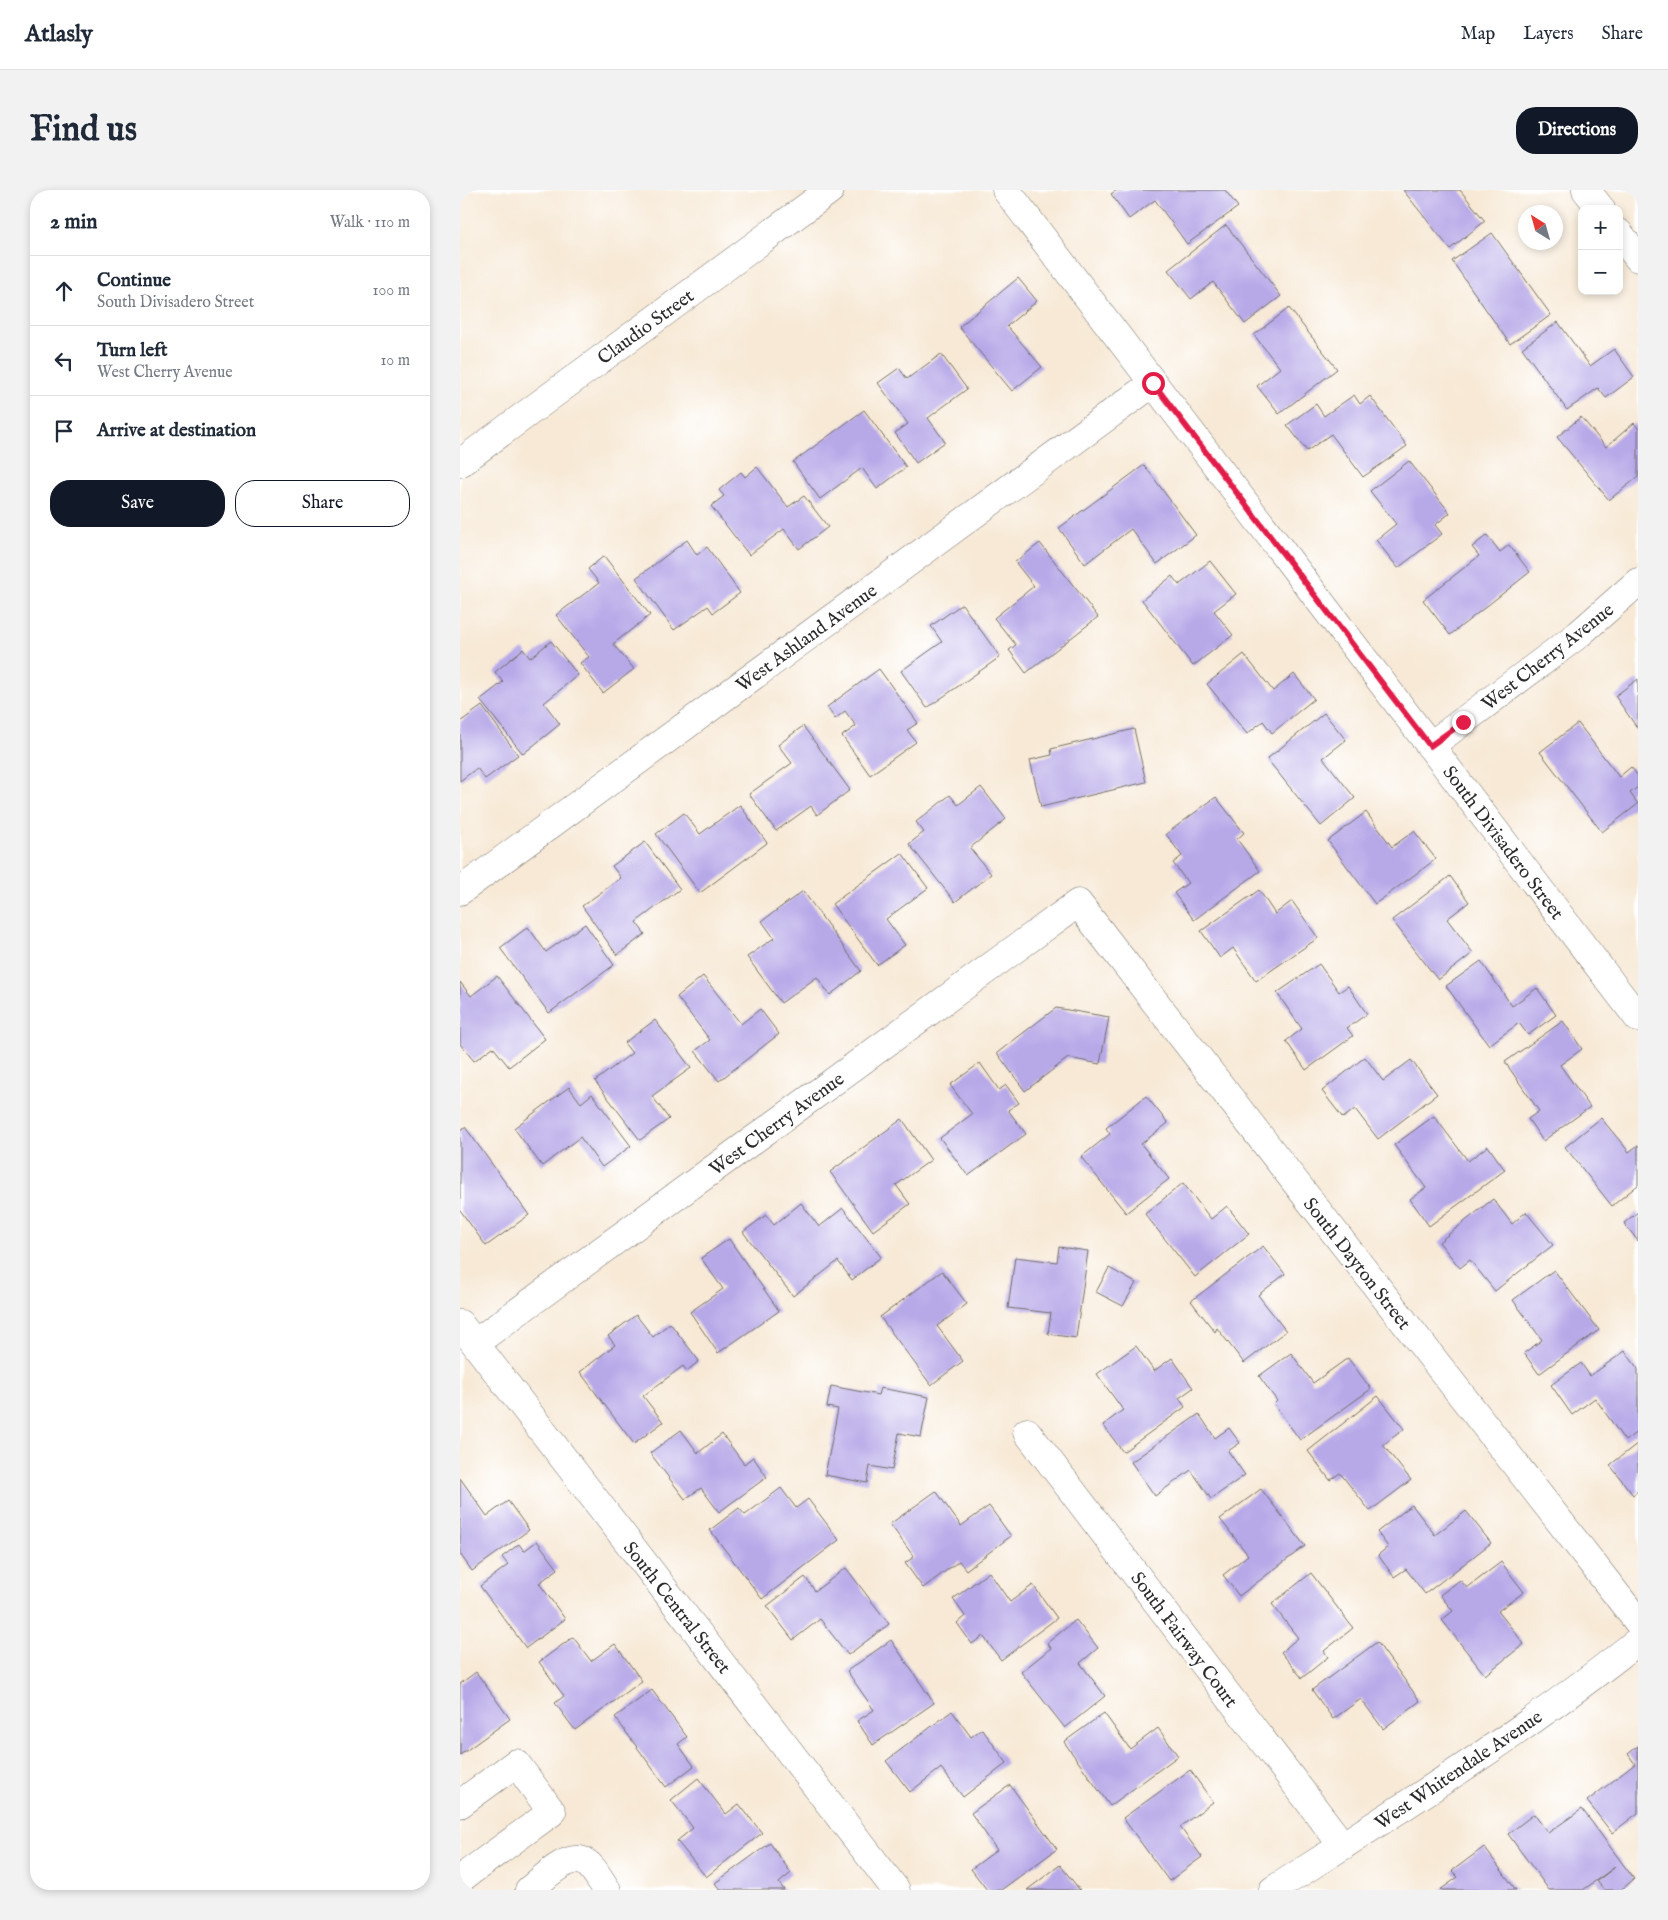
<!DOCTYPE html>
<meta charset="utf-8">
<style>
:root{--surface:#fff;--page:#f2f2f3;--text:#1f2937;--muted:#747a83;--line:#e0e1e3;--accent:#111827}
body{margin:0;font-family:"IM FELL English",serif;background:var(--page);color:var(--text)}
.controls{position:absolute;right:15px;top:15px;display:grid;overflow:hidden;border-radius:10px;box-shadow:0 2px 8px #0003}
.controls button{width:45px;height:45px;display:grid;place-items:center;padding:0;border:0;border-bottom:1px solid var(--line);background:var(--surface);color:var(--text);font:25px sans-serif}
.compass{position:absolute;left:1058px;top:15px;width:45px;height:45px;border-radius:50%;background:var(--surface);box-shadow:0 2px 8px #0003;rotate:323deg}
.stop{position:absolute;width:15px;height:15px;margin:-11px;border:4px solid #e11d48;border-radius:50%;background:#fff}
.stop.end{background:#e11d48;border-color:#fff;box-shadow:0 1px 5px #0008}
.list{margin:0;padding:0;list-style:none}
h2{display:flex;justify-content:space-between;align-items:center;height:65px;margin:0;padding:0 20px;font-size:21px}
h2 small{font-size:16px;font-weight:400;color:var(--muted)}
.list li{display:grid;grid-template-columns:32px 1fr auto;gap:15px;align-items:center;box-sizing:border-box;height:70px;padding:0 20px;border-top:1px solid var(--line)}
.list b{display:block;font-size:19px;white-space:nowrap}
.list p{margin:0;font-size:16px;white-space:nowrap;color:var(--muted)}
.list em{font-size:16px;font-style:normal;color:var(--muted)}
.actions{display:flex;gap:10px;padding:15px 20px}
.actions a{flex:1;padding:11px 0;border:1px solid var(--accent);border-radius:20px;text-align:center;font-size:18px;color:var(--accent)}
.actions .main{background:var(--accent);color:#fff}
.icon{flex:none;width:28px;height:28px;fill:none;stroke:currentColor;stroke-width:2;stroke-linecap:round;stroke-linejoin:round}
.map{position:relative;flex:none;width:1178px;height:1700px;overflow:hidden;border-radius:20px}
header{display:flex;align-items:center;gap:30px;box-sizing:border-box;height:70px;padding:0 25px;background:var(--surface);border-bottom:1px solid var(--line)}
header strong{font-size:24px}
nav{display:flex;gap:28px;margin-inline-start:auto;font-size:18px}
.intro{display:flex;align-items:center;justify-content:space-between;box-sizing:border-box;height:120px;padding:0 30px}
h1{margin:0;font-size:35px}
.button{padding:12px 22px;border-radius:20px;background:var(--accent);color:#fff;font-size:18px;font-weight:700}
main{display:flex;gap:30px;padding:0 30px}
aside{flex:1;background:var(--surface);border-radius:20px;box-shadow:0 2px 8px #0003}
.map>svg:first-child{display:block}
.building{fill:#b7a9e8}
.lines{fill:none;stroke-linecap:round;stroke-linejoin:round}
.minor-casing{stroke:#726e67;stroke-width:29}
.minor{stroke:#fff;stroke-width:28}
.route{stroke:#e11d48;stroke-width:6}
.labels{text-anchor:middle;stroke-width:4;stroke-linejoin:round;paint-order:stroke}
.street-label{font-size:19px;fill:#2b2b2b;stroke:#fff}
</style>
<header>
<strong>Atlasly</strong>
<nav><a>Map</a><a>Layers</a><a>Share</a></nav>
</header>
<div class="intro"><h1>Find us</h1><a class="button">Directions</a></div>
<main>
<aside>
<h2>2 min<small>Walk · 110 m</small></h2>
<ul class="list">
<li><svg class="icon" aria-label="ahead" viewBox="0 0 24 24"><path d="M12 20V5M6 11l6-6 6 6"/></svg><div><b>Continue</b><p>South Divisadero Street</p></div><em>100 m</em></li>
<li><svg class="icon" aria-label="left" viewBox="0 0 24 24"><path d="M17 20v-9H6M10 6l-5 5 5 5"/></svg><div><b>Turn left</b><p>West Cherry Avenue</p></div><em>10 m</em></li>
<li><svg class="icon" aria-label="arrive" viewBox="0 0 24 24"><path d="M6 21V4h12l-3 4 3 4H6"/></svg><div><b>Arrive at destination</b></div></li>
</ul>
<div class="actions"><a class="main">Save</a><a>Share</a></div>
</aside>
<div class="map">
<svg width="1178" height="1700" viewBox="0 0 1178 1700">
<rect width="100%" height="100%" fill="#fff"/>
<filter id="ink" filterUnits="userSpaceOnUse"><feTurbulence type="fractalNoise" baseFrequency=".02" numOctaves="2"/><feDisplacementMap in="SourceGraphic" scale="10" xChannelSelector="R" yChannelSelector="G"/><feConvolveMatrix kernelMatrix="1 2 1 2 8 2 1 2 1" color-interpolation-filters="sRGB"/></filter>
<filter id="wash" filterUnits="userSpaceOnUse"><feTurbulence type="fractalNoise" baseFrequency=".0096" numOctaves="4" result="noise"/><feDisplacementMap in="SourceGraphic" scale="20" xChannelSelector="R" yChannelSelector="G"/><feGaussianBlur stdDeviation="1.12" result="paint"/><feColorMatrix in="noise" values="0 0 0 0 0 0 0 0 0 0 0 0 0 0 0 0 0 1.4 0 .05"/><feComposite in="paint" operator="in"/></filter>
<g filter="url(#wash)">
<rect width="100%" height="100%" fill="#f7e9d6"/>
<g id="blocks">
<path class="building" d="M 657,0 L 765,0 L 778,17 L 727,54 L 695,10 L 669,29 L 651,4 Z
M 943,0 L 1000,0 L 1025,31 L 990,59 Z
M 766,35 L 821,106 L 785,134 L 753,92 L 731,109 L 708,80 Z
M 1032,43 L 1091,125 L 1050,154 L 992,71 Z
M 558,88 L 577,111 L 547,136 L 582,177 L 552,201 L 499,137 Z
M 829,118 L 877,179 L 819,224 L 797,196 L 820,178 L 794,145 Z
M 1098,132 L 1130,176 L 1154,159 L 1174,187 L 1146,208 L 1138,198 L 1107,220 L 1062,158 Z
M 481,164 L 507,199 L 468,228 L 485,252 L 456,273 L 435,243 L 448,234 L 418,193 L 439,178 L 447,189 Z
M 894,205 L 900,214 L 910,206 L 947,256 L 903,287 L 871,244 L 847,261 L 827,235 L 856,214 L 864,226 Z
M 404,220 L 446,277 L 417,299 L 402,278 L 360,309 L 333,272 Z
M 1121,227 L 1146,257 L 1174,233 L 1178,238 L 1178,287 L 1149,310 L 1097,247 Z
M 949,271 L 990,323 L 975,335 L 982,344 L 938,378 L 916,350 L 936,334 L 910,301 Z
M 684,275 L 736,345 L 697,374 L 671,339 L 625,374 L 599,338 Z
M 297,277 L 328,317 L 344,306 L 368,337 L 339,359 L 324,339 L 289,365 L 251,316 L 264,306 L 259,300 L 281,282 L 285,287 Z
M 1027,345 L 1040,362 L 1049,355 L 1070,382 L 990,445 L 963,410 L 1019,366 L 1012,357 Z
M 227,350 L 237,365 L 247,357 L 280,403 L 253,423 L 248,416 L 214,440 L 176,388 Z
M 580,353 L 638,427 L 566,483 L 549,460 L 556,455 L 534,428 L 574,396 L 555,372 Z
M 144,366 L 190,425 L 153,454 L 174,479 L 143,503 L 120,473 L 129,467 L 96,425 L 139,393 L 128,379 Z
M 750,371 L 776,404 L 754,421 L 773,445 L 733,476 L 682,410 L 712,386 L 719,395 Z
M 502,414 L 540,467 L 467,518 L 441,481 L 482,452 L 471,436 Z
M 91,451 L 118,485 L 84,513 L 100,534 L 63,564 L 20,510 L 43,492 L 35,482 L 63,459 L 70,468 Z
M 784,464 L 813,501 L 834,484 L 854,509 L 812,543 L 803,531 L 787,544 L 747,494 Z
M 419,479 L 458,533 L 447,540 L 456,552 L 410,585 L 382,546 L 396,536 L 385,521 L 375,529 L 367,517 Z
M 1178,489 L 1178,539 L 1155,506 Z
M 22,516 L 58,565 L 25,589 L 17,578 L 0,591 L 0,532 Z
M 864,523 L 886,550 L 863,568 L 895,608 L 861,636 L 807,569 Z
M 1118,533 L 1159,587 L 1171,577 L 1178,586 L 1178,597 L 1170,603 L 1178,614 L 1142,642 L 1080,562 Z
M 343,536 L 390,600 L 357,625 L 351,616 L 316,641 L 289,604 L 332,573 L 318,555 Z
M 674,539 L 686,592 L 581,617 L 570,570 L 592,565 L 591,559 Z
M 521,597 L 546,629 L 510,658 L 531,684 L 495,712 L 449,654 L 464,642 L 456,632 L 490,605 L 498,615 Z
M 756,607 L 784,643 L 777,649 L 800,681 L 734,730 L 714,703 L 728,693 L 713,673 L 722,666 L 706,644 Z
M 280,615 L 307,653 L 240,703 L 196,644 L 224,623 L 240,644 Z
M 906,622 L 932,657 L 954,641 L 976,669 L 915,714 L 868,651 Z
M 185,652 L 220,699 L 176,732 L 185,744 L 157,765 L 122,716 L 161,688 L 152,676 Z
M 442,663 L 468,698 L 426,729 L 445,755 L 417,775 L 372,714 Z
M 990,686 L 1009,712 L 987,729 L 1013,763 L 978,790 L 932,730 Z
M 799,700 L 815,724 L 832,711 L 858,748 L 796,791 L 773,758 L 760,768 L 741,741 Z
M 343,701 L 401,781 L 370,805 L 357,787 L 321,813 L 287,767 L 314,748 L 302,731 Z
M 125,734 L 154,775 L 89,823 L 40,758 L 68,737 L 86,762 Z
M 1021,771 L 1052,816 L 1077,798 L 1096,825 L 1068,845 L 1059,833 L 1029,855 L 986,796 Z
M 859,774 L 879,802 L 888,796 L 907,824 L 887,838 L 893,846 L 846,880 L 826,851 L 842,839 L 817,803 Z
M 37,786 L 85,849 L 49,877 L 33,857 L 14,871 L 0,854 L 0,792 L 11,806 Z
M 243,786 L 281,834 L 300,819 L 319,844 L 259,891 L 235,861 L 250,850 L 217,807 Z
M 596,818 L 649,827 L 640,874 L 608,868 L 565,901 L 537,863 Z
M 195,830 L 231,878 L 192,906 L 209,929 L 180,950 L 135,891 L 172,863 L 164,853 Z
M 1103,831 L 1122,859 L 1100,875 L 1130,917 L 1083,951 L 1068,929 L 1079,921 L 1045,872 Z
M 905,867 L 923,891 L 951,870 L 977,904 L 918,949 L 895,919 L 883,928 L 862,901 Z
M 520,873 L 539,900 L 546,895 L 559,913 L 548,920 L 566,944 L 508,986 L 480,948 L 512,924 L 490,895 Z
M 109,897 L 121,913 L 132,904 L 171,956 L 142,977 L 120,947 L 82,976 L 54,938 Z
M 686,906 L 708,933 L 681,954 L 709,989 L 666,1023 L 621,967 L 650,944 L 646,938 Z
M 974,926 L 1008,971 L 1028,956 L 1045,980 L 969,1036 L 950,1009 L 966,998 L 934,955 Z
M 1141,928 L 1169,962 L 1178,955 L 1178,995 L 1152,1016 L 1105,957 Z
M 442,929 L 471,970 L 436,995 L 450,1014 L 413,1041 L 370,982 Z
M 5,937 L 69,1025 L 26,1056 L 0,1020 L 0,940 Z
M 723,993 L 751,1029 L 767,1016 L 789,1044 L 735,1087 L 685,1024 Z
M 1033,1009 L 1052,1034 L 1066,1022 L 1093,1055 L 1035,1101 L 1010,1070 L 1000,1078 L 979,1052 Z
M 341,1013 L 359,1037 L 383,1018 L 421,1067 L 392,1090 L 378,1071 L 333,1106 L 283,1042 L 306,1025 L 314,1035 Z
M 1178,1022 L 1178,1051 L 1164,1033 Z
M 269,1049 L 319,1121 L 258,1163 L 230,1122 L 263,1099 L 241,1068 Z
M 803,1056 L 825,1084 L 798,1105 L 826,1141 L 784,1173 L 757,1138 L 755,1142 L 731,1111 Z
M 599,1057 L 628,1061 L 616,1148 L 588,1144 L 591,1123 L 548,1118 L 555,1067 L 597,1072 Z
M 649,1078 L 676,1093 L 663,1116 L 636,1102 Z
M 1094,1080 L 1139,1140 L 1079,1184 L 1064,1163 L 1082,1150 L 1053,1110 Z
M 482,1081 L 507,1114 L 477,1136 L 503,1171 L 471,1195 L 420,1127 Z
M 176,1125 L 193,1147 L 210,1133 L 239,1171 L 227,1181 L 223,1176 L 183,1206 L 203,1232 L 174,1254 L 120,1182 L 155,1155 L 148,1146 Z
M 676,1156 L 694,1181 L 712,1168 L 733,1198 L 719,1208 L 725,1217 L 663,1262 L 643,1235 L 663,1220 L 637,1184 Z
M 1165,1161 L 1178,1179 L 1178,1241 L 1165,1251 L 1135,1208 L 1112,1225 L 1091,1195 L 1121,1173 L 1130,1186 Z
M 831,1163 L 853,1193 L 888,1168 L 911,1199 L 840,1250 L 814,1214 L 817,1211 L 799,1186 Z
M 371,1196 L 418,1205 L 420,1198 L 469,1207 L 461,1247 L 439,1243 L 432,1280 L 410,1276 L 407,1293 L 365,1285 L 378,1219 L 367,1217 Z
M 918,1206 L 944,1239 L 923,1255 L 951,1290 L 910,1321 L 880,1283 L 870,1290 L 848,1261 Z
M 739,1224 L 755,1248 L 769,1238 L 780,1253 L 768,1261 L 785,1285 L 751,1309 L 731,1280 L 695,1306 L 671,1272 Z
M 221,1240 L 238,1263 L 262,1244 L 284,1274 L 293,1267 L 307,1287 L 259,1322 L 241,1298 L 225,1309 L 190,1263 Z
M 1178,1253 L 1178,1301 L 1173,1305 L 1150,1275 Z
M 0,1288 L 27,1326 L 48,1311 L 69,1340 L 12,1381 L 0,1364 Z
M 321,1298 L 336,1318 L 348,1309 L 379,1350 L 302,1409 L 250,1340 L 279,1318 L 285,1325 Z
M 801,1299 L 845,1356 L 779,1406 L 763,1385 L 788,1365 L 760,1329 Z
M 476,1301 L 501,1336 L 529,1316 L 551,1346 L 506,1380 L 499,1371 L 463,1398 L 445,1373 L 454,1367 L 430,1334 Z
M 952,1315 L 975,1345 L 1006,1321 L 1031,1353 L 965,1404 L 946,1379 L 934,1387 L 918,1365 L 928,1357 L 917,1342 Z
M 77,1351 L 98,1379 L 79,1393 L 105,1429 L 66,1458 L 20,1396 L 48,1375 L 42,1367 L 59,1354 L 64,1361 Z
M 1041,1372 L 1064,1402 L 1038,1421 L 1064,1454 L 1025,1485 L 982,1430 L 993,1421 L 980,1405 L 1000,1390 L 1007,1398 Z
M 386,1378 L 429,1434 L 388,1465 L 360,1429 L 333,1450 L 307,1416 L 345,1387 L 355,1401 Z
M 529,1382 L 550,1412 L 573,1395 L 597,1428 L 541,1470 L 523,1446 L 512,1454 L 497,1433 L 505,1426 L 493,1409 Z
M 851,1383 L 893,1438 L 864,1461 L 868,1467 L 842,1488 L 821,1462 L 838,1448 L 812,1414 Z
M 616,1430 L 638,1458 L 620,1473 L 645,1506 L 605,1538 L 561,1482 L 591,1458 L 587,1453 Z
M 113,1447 L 131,1471 L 155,1454 L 182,1491 L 115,1540 L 95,1513 L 104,1506 L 79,1472 Z
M 431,1450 L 474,1513 L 413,1555 L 397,1531 L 414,1520 L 387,1481 Z
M 917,1452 L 960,1511 L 923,1539 L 901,1509 L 873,1529 L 852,1500 Z
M 16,1482 L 50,1529 L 0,1565 L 0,1494 Z
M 192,1500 L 227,1547 L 218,1554 L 234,1576 L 206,1597 L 155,1527 Z
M 492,1521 L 511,1547 L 522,1539 L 547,1573 L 503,1607 L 481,1578 L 450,1602 L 426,1571 Z
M 644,1523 L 670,1559 L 698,1538 L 718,1566 L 650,1616 L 604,1552 Z
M 1178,1556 L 1178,1623 L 1152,1643 L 1127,1611 L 1175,1574 L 1168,1564 Z
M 730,1580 L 753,1612 L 720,1637 L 742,1667 L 709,1691 L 663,1628 Z
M 238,1588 L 266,1624 L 279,1614 L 302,1643 L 246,1687 L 217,1651 L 233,1638 L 211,1610 Z
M 550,1595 L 597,1659 L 541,1700 L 527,1700 L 511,1679 L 537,1660 L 511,1623 Z
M 1122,1619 L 1174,1689 L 1161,1700 L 1144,1700 L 1137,1691 L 1155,1677 L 1123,1700 L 1089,1700 L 1048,1644 L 1074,1624 L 1088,1643 Z
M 310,1653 L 331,1683 L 319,1693 L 324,1700 L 260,1700 L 255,1693 Z
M 1024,1657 L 1056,1700 L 980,1700 L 998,1687 L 992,1681 Z
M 600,1675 L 620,1700 L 567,1700 Z"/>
</g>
</g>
<g filter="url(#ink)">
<use href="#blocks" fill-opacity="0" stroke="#726e67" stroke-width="1"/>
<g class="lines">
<g class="minor-casing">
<path id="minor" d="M 546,0 L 1178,828
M 1126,0 L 1141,19
M 1159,43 L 1178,68
M 0,273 L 370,0
M 970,556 L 1119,444 L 1178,392
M 0,701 L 693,193
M 0,1134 L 436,1700
M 15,1153 L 618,713 L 1178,1432
M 567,1242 L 883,1656
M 0,1614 L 56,1573 L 92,1622 L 0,1689
M 69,1700 C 82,1690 108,1662 125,1672 C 134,1677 141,1692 147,1700
M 813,1700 C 937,1621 1063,1543 1178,1451"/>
</g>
<use href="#minor" class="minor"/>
</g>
</g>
<g class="lines" filter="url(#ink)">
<path class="route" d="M 693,193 L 970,556 L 1003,532"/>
</g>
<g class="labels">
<g class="street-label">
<text transform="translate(185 136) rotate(-36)" y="7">Claudio Street</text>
<text transform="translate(346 447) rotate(-36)" y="7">West Ashland Avenue</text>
<text transform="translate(1087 466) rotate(-38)" y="7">West Cherry Avenue</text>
<text transform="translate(1044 652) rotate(53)" y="7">South Divisadero Street</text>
<text transform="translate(316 933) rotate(-36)" y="7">West Cherry Avenue</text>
<text transform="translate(898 1073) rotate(52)" y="7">South Dayton Street</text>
<text transform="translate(218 1417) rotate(52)" y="7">South Central Street</text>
<text transform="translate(725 1449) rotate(53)" y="7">South Fairway Court</text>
<text transform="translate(998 1579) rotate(-34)" y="7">West Whitendale Avenue</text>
</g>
</g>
</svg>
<div class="controls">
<button>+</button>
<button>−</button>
</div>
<svg class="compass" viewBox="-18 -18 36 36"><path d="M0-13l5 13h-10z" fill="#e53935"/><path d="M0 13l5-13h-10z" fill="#747a83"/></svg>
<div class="stop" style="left:693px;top:193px"></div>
<div class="stop end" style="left:1003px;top:532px"></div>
</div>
</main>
